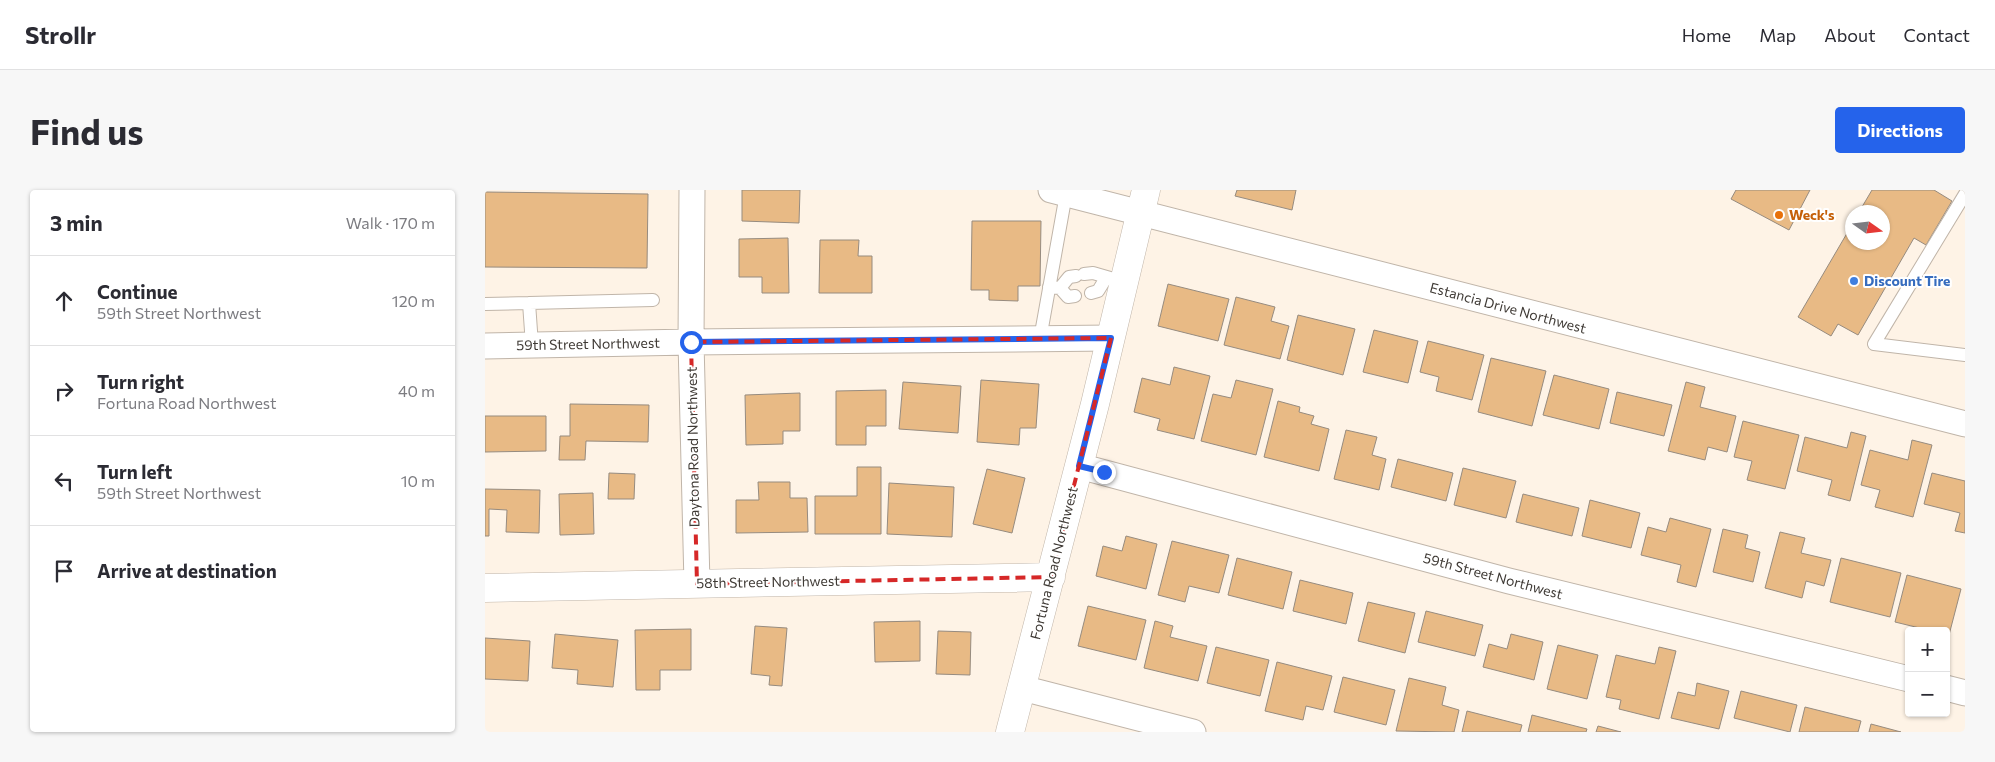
<!DOCTYPE html>
<meta charset="utf-8">
<style>
:root{--surface:#fff;--page:#f7f7f7;--text:#2b2b33;--muted:#7c7c81;--line:#e1e1e2;--accent:#2563eb}
body{margin:0;font-family:Commissioner,sans-serif;background:var(--page);color:var(--text)}
.controls{position:absolute;right:15px;bottom:15px;display:grid;overflow:hidden;border-radius:5px;box-shadow:0 1px 4px #0004}
.controls button{width:45px;height:45px;display:grid;place-items:center;padding:0;border:0;border-bottom:1px solid var(--line);background:var(--surface);color:var(--text);font:25px sans-serif}
.compass{position:absolute;left:1360px;top:15px;width:45px;height:45px;border-radius:50%;background:var(--surface);box-shadow:0 1px 4px #0004;rotate:104deg}
.stop{position:absolute;width:15px;height:15px;margin:-11px;border:4px solid #2563eb;border-radius:50%;background:#fff}
.stop.end{background:#2563eb;border-color:#fff;box-shadow:0 1px 5px #0008}
.list{margin:0;padding:0;list-style:none}
h2{display:flex;justify-content:space-between;align-items:center;height:65px;margin:0;padding:0 20px;font-size:21px}
h2 small{font-size:16px;font-weight:400;color:var(--muted)}
.list li{display:grid;grid-template-columns:32px 1fr auto;gap:15px;align-items:center;box-sizing:border-box;height:90px;padding:0 20px;border-top:1px solid var(--line)}
.list b{display:block;font-size:19px;white-space:nowrap}
.list p{margin:0;font-size:16px;white-space:nowrap;color:var(--muted)}
.list em{font-size:16px;font-style:normal;color:var(--muted)}
.icon{flex:none;width:28px;height:28px;fill:none;stroke:currentColor;stroke-width:2;stroke-linecap:round;stroke-linejoin:round}
.map{position:relative;flex:none;width:1480px;height:542px;overflow:hidden;border-radius:5px}
header{display:flex;align-items:center;gap:30px;box-sizing:border-box;height:70px;padding:0 25px;background:var(--surface);border-bottom:1px solid var(--line)}
header strong{font-size:24px}
nav{display:flex;gap:28px;margin-inline-start:auto;font-size:18px}
.intro{display:flex;align-items:center;justify-content:space-between;box-sizing:border-box;height:120px;padding:0 30px}
h1{margin:0;font-size:35px}
.button{padding:12px 22px;border-radius:5px;background:var(--accent);color:#fff;font-size:18px;font-weight:700}
main{display:flex;gap:30px;padding:0 30px}
aside{flex:1;background:var(--surface);border-radius:5px;box-shadow:0 1px 4px #0004}
.map>svg:first-child{display:block}
.building{fill:#e8ba85;stroke:#968b7f}
.lines{fill:none;stroke-linecap:round;stroke-linejoin:round}
.service-casing{stroke:#c0b5a9;stroke-width:14}
.minor-casing{stroke:#c0b5a9;stroke-width:27}
.tertiary-casing{stroke:#c0b5a9;stroke-width:29}
.service{stroke:#fff;stroke-width:12}
.minor{stroke:#fff;stroke-width:25}
.tertiary{stroke:#fff;stroke-width:28}
.route{stroke:#2563eb;stroke-width:6}
.marked{fill:none;stroke:#d62828;stroke-width:4;stroke-dasharray:10 6;stroke-linejoin:round}
.food-dot{fill:#e8710a;stroke:#fff;stroke-width:2}
.shop-dot{fill:#3f7fe0;stroke:#fff;stroke-width:2}
.labels{text-anchor:middle;stroke-width:4;stroke-linejoin:round;paint-order:stroke}
.food-label{font-size:14px;font-weight:bold;fill:#c56008;stroke:#fff;text-anchor:start}
.shop-label{font-size:14px;font-weight:bold;fill:#366cbe;stroke:#fff;text-anchor:start}
.street-label{font-size:14px;fill:#3f3a35;stroke:#fff}
</style>
<header>
<strong>Strollr</strong>
<nav><a>Home</a><a>Map</a><a>About</a><a>Contact</a></nav>
</header>
<div class="intro"><h1>Find us</h1><a class="button">Directions</a></div>
<main>
<aside>
<h2>3 min<small>Walk · 170 m</small></h2>
<ul class="list">
<li><svg class="icon" aria-label="ahead" viewBox="0 0 24 24"><path d="M12 20V5M6 11l6-6 6 6"/></svg><div><b>Continue</b><p>59th Street Northwest</p></div><em>120 m</em></li>
<li><svg class="icon" aria-label="right" viewBox="0 0 24 24"><path d="M7 20v-9h11M14 6l5 5-5 5"/></svg><div><b>Turn right</b><p>Fortuna Road Northwest</p></div><em>40 m</em></li>
<li><svg class="icon" aria-label="left" viewBox="0 0 24 24"><path d="M17 20v-9H6M10 6l-5 5 5 5"/></svg><div><b>Turn left</b><p>59th Street Northwest</p></div><em>10 m</em></li>
<li><svg class="icon" aria-label="arrive" viewBox="0 0 24 24"><path d="M6 21V4h12l-3 4 3 4H6"/></svg><div><b>Arrive at destination</b></div></li>
</ul>
</aside>
<div class="map">
<svg width="1480" height="542" viewBox="0 0 1480 542">
<rect width="100%" height="100%" fill="#fef3e6"/>
<path class="building" d="M 257,0 L 315,0 L 314,33 L 257,31 Z
M 752,0 L 811,0 L 807,20 L 750,6 Z
M 1251,0 L 1325,0 L 1304,40 L 1246,9 Z
M 1387,0 L 1449,0 L 1467,11 L 1441,55 L 1429,48 L 1373,145 L 1353,134 L 1346,146 L 1313,127 L 1368,33 L 1368,52 L 1398,52 L 1398,22 L 1374,22 Z
M 0,2 L 163,4 L 162,78 L 0,77 Z
M 487,31 L 556,31 L 555,96 L 533,96 L 533,111 L 504,110 L 504,100 L 486,100 Z
M 303,48 L 304,103 L 277,103 L 277,87 L 254,87 L 254,49 Z
M 335,50 L 374,50 L 373,66 L 387,66 L 387,103 L 334,103 Z
M 683,94 L 744,109 L 733,151 L 673,136 Z
M 751,107 L 790,117 L 786,131 L 804,136 L 795,169 L 739,155 Z
M 813,125 L 870,139 L 858,185 L 802,170 Z
M 889,140 L 933,151 L 923,193 L 878,182 Z
M 943,151 L 999,165 L 987,210 L 951,201 L 954,187 L 935,182 Z
M 1006,168 L 1061,181 L 1047,236 L 993,222 Z
M 689,177 L 725,186 L 709,249 L 672,240 L 675,229 L 649,222 L 657,188 L 685,195 Z
M 1069,185 L 1124,199 L 1114,239 L 1058,225 Z
M 496,190 L 554,194 L 551,238 L 535,238 L 534,255 L 492,252 Z
M 751,190 L 788,199 L 771,265 L 716,251 L 728,204 L 746,208 Z
M 418,192 L 476,196 L 473,243 L 414,239 Z
M 1201,192 L 1220,197 L 1215,217 L 1251,226 L 1242,262 L 1223,257 L 1220,270 L 1183,261 Z
M 401,200 L 401,236 L 381,236 L 381,255 L 351,255 L 351,201 Z
M 1132,202 L 1187,215 L 1179,246 L 1125,233 Z
M 315,203 L 315,241 L 298,241 L 298,254 L 261,255 L 260,205 Z
M 793,211 L 815,217 L 814,222 L 829,226 L 826,234 L 844,239 L 834,281 L 779,267 Z
M 85,214 L 164,215 L 163,252 L 101,251 L 100,270 L 74,270 L 75,246 L 85,246 Z
M 0,226 L 61,226 L 61,261 L 0,262 Z
M 1258,231 L 1314,245 L 1300,299 L 1262,290 L 1267,271 L 1249,267 Z
M 861,240 L 892,247 L 887,265 L 901,269 L 894,300 L 849,289 Z
M 1366,242 L 1381,246 L 1365,311 L 1343,305 L 1347,290 L 1312,281 L 1320,247 L 1362,258 Z
M 1427,250 L 1447,255 L 1428,327 L 1390,317 L 1395,300 L 1376,295 L 1385,260 L 1423,270 Z
M 913,269 L 968,283 L 961,311 L 906,297 Z
M 372,277 L 396,277 L 396,344 L 330,344 L 330,306 L 372,306 Z
M 978,278 L 1031,291 L 1021,328 L 969,315 Z
M 502,279 L 540,288 L 527,343 L 488,334 Z
M 124,283 L 150,284 L 149,309 L 123,309 Z
M 1447,283 L 1480,291 L 1480,343 L 1470,341 L 1475,323 L 1439,314 Z
M 273,292 L 305,292 L 305,308 L 322,308 L 323,342 L 251,343 L 251,310 L 274,310 Z
M 404,293 L 469,297 L 467,347 L 402,344 Z
M 0,299 L 55,300 L 54,343 L 21,342 L 22,320 L 4,319 L 4,346 L 0,346 Z
M 108,303 L 109,344 L 75,345 L 74,304 Z
M 1038,304 L 1094,318 L 1087,346 L 1031,332 Z
M 1105,310 L 1155,323 L 1146,358 L 1097,346 Z
M 1185,328 L 1226,339 L 1211,397 L 1192,392 L 1196,375 L 1156,365 L 1163,337 L 1181,342 Z
M 1238,339 L 1263,345 L 1260,358 L 1275,362 L 1268,392 L 1228,382 Z
M 1295,342 L 1320,348 L 1316,363 L 1346,370 L 1339,396 L 1321,391 L 1317,408 L 1280,398 Z
M 641,346 L 672,354 L 661,399 L 611,386 L 618,356 L 637,361 Z
M 687,351 L 744,365 L 734,403 L 704,396 L 700,412 L 673,405 Z
M 752,368 L 807,382 L 798,419 L 743,405 Z
M 1356,368 L 1416,383 L 1405,427 L 1345,412 Z
M 1422,385 L 1476,399 L 1464,445 L 1461,444 L 1461,441 L 1447,441 L 1410,432 Z
M 815,390 L 868,403 L 861,434 L 808,421 Z
M 883,412 L 930,423 L 920,463 L 873,451 Z
M 603,416 L 661,430 L 651,470 L 593,456 Z
M 941,421 L 998,435 L 990,466 L 933,452 Z
M 435,431 L 435,471 L 390,472 L 389,432 Z
M 670,431 L 688,436 L 685,447 L 722,456 L 713,491 L 659,478 Z
M 270,436 L 302,438 L 297,496 L 284,495 L 285,486 L 266,484 Z
M 206,439 L 206,480 L 175,480 L 175,500 L 151,500 L 150,440 Z
M 453,441 L 486,442 L 485,485 L 451,484 Z
M 70,444 L 133,450 L 128,497 L 92,494 L 93,480 L 67,478 Z
M 1026,444 L 1058,452 L 1049,490 L 998,477 L 1004,454 L 1022,459 Z
M 0,448 L 45,451 L 43,491 L 0,489 Z
M 1073,455 L 1113,465 L 1102,509 L 1062,499 Z
M 731,457 L 784,470 L 775,506 L 722,493 Z
M 1174,457 L 1191,461 L 1174,529 L 1134,519 L 1136,510 L 1121,507 L 1131,465 L 1170,474 Z
M 792,472 L 847,486 L 838,520 L 821,516 L 818,530 L 780,521 Z
M 858,487 L 910,500 L 901,535 L 849,522 Z
M 924,488 L 961,497 L 957,515 L 974,520 L 969,542 L 911,541 Z
M 1212,493 L 1244,501 L 1234,539 L 1186,528 L 1193,502 L 1210,506 Z
M 1256,501 L 1312,515 L 1305,542 L 1249,528 Z
M 1320,517 L 1376,531 L 1373,542 L 1314,542 Z
M 982,521 L 1037,535 L 1035,542 L 977,542 Z
M 1047,525 L 1102,539 L 1101,542 L 1043,542 Z
M 1386,534 L 1416,542 L 1384,542 Z
M 1113,536 L 1136,542 L 1111,542 Z"/>
<g class="lines">
<g class="service-casing">
<path id="service" d="M 1480,4 L 1389,154 L 1480,165
M 599,84 L 608,83 L 639,92
M 564,97 L 575,98 L 584,87 L 591,86
M 575,98 L 583,107 L 590,106
M 606,103 L 613,101 L 621,88
M 44,113 L 168,110
M 0,114 L 44,113 L 47,155
M 555,149 L 581,4"/>
</g>
<g class="minor-casing">
<path id="minor" d="M 207,0 L 206,152 L 212,394
M 566,0 L 1480,234
M 0,156 L 206,152 L 626,148
M 594,276 L 1024,391 L 1424,489
M 537,498 L 708,542
M 1461,498 L 1480,503"/>
</g>
<g class="tertiary-casing">
<path id="tertiary" d="M 0,398 L 566,387
M 525,542 L 610,214 L 661,0"/>
</g>
<use href="#service" class="service"/>
<use href="#minor" class="minor"/>
<use href="#tertiary" class="tertiary"/>
</g>
<g class="lines">
<path class="route" d="M 206,152 L 626,148 L 594,276 L 619,282"/>
</g>
<path class="marked" d="M 626,148 L 566,387 L 212,394 L 206,152 Z"/>
<circle class="food-dot" cx="1294" cy="25" r="5"/>
<circle class="shop-dot" cx="1369" cy="91" r="5"/>
<g class="labels">
<g class="food-label">
<text x="1304" y="30">Weck's</text>
</g>
<g class="shop-label">
<text x="1379" y="96">Discount Tire</text>
</g>
<g class="street-label">
<text transform="translate(1023 118) rotate(15)" y="5">Estancia Drive Northwest</text>
<text transform="translate(103 154) rotate(-1)" y="5">59th Street Northwest</text>
<text transform="translate(208 257) rotate(-91)" y="5">Daytona Road Northwest</text>
<text transform="translate(569 373) rotate(-76)" y="5">Fortuna Road Northwest</text>
<text transform="translate(1008 386) rotate(15)" y="5">59th Street Northwest</text>
<text transform="translate(283 392) rotate(-1)" y="5">58th Street Northwest</text>
</g>
</g>
</svg>
<div class="controls">
<button>+</button>
<button>−</button>
</div>
<svg class="compass" viewBox="-18 -18 36 36"><path d="M0-13l5 13h-10z" fill="#e53935"/><path d="M0 13l5-13h-10z" fill="#7c7c81"/></svg>
<div class="stop" style="left:206px;top:152px"></div>
<div class="stop end" style="left:619px;top:282px"></div>
</div>
</main>
